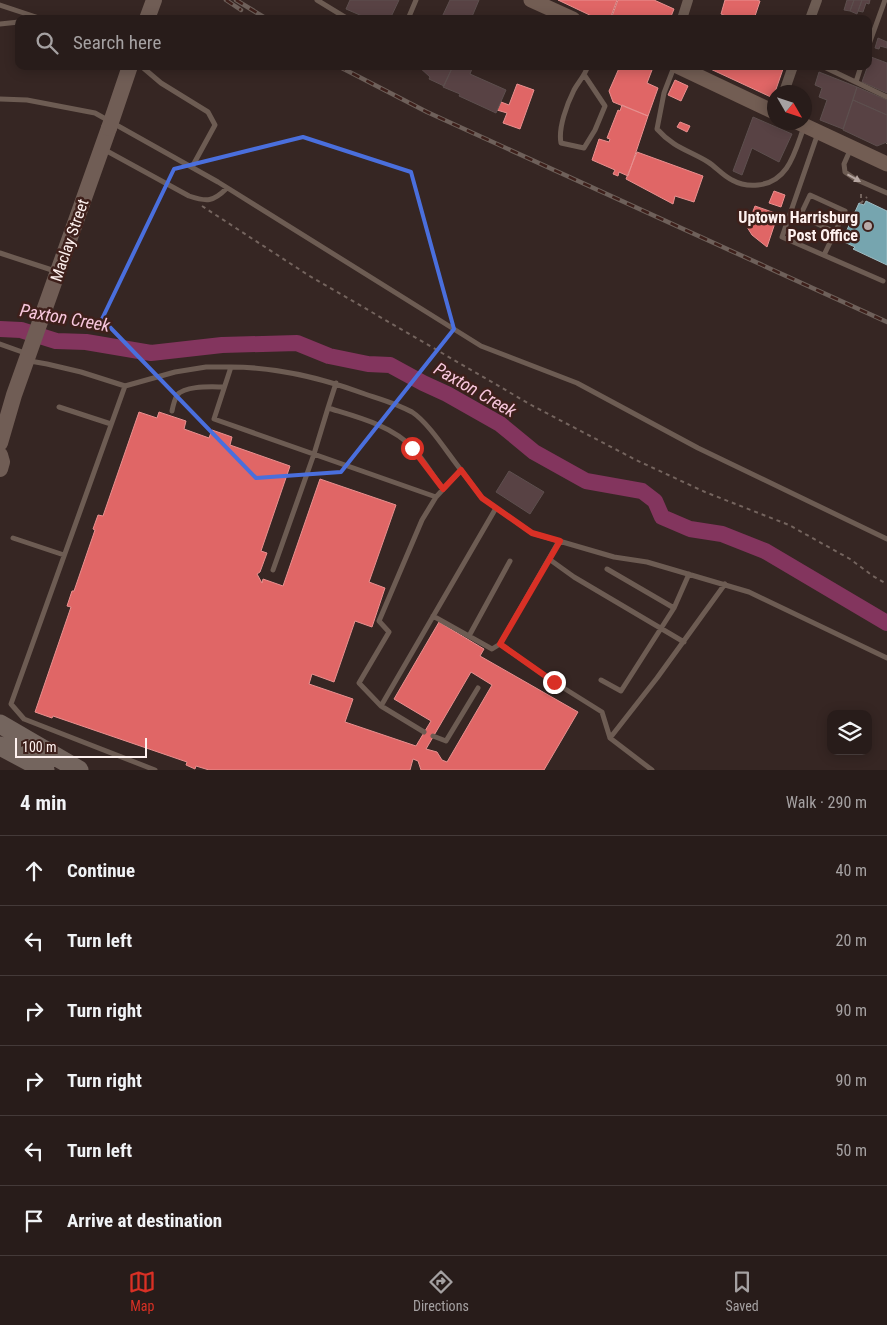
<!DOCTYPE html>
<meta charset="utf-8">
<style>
:root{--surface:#281c1a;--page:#302523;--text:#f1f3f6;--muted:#a5a1a2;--line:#443a39;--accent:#d93025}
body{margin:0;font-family:"Roboto Condensed",sans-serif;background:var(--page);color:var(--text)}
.controls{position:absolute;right:15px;bottom:15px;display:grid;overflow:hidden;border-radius:10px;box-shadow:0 2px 12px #0003}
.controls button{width:45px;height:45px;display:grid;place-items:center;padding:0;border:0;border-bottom:1px solid var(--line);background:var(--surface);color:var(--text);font:25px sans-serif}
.compass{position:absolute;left:767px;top:85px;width:45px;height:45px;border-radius:50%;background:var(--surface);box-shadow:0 2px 12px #0003;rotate:129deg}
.scale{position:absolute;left:15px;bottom:12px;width:132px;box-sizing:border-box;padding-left:5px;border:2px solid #fef1ef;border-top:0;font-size:14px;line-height:18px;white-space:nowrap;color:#fef1ef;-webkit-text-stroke:4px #3e201b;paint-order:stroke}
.stop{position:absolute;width:15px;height:15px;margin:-11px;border:4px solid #d93025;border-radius:50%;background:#fff}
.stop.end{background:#d93025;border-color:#fff;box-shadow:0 1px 5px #0008}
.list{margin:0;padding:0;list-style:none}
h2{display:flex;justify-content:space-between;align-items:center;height:65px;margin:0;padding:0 20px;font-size:21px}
h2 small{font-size:16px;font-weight:400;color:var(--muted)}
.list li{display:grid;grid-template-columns:32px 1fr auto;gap:15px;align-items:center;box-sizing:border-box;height:70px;padding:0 20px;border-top:1px solid var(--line)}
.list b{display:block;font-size:19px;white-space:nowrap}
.list em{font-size:16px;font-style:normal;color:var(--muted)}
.icon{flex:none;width:28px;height:28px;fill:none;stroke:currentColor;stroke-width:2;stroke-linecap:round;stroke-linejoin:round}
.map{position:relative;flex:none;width:887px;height:770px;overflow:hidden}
.search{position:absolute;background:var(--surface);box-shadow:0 2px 12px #0003;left:15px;right:15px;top:15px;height:55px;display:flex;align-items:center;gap:12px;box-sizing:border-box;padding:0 18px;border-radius:10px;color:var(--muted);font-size:19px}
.sheet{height:485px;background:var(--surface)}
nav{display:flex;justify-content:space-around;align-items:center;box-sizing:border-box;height:70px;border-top:1px solid var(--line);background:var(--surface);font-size:14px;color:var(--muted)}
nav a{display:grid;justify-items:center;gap:2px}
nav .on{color:var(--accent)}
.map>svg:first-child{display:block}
.shops{fill:#e06666;stroke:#e9908f;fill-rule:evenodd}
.public{fill:#76a5af;stroke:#9fbcc2}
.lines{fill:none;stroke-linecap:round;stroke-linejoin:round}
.river{stroke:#83355e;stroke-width:16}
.building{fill:#584244;stroke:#5d4f4e}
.path{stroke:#74645e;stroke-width:2;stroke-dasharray:4 4;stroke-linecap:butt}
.lane{stroke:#6d5c53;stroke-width:5}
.street{stroke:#6d5c53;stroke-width:10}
.secondary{stroke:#725d53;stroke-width:15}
.primary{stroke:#705d55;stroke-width:16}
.highway{stroke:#74655e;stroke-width:19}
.rail-casing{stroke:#6e605a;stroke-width:4.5}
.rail{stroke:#3e201b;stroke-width:2.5;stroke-dasharray:8;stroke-linecap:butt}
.primary-bridge{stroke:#705d55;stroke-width:16}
.oneway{fill:#b6a6a1}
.route{stroke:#d93025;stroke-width:6}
.marked{fill:none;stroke:#4a6fdd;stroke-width:4;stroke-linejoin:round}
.poi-dot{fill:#b8aaa8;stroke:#3e201b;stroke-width:2}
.labels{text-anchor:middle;stroke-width:5;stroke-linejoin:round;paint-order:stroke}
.poi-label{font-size:16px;font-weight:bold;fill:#fef1ef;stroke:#3e201b;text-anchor:end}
.street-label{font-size:16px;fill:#fef1ef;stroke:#3e201b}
.water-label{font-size:18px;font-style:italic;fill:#f8c7dd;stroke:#3e201b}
</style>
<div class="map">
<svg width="887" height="770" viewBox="0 0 887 770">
<rect width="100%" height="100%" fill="#362623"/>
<path class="shops" d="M 558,0 L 617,0 L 610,19 L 598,19 Z
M 618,0 L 654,0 L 674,9 L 670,19 L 611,19 Z
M 725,0 L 756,0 L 760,1 L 754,19 L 725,19 L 726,16 L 721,14 Z
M 620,66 L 644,66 L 652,70 L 647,83 L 658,88 L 648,116 L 613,102 L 609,91 Z
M 704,66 L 784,66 L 773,98 Z
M 675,80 L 688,86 L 681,101 L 668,95 Z
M 517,84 L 534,90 L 520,129 L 503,123 L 507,113 L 497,110 L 501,102 L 509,105 Z
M 622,105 L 648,116 L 628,176 L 619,172 L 618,176 L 613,174 L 615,170 L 592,160 L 599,139 L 609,142 L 610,139 L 607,138 L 618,110 L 620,111 Z
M 680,122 L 690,126 L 687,132 L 677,127 Z
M 637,152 L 703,176 L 694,202 L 675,196 L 673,204 L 626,179 Z
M 774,191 L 785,195 L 781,207 L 769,203 Z
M 755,206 L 778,214 L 767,247 L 752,235 L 747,227 Z
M 139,412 L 157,418 L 159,412 L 186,421 L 184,429 L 209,438 L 212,430 L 232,437 L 230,445 L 290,466 L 261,551 L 267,553 L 260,572 L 257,574 L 262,583 L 263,579 L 283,586 L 320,479 L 396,505 L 369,582 L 385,588 L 372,627 L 355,621 L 334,682 L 312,674 L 309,684 L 353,699 L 345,722 L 416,746 L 431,721 L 394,699 L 439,622 L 484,649 L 480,656 L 578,712 L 544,770 L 421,770 L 418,761 L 413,759 L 410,770 L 209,770 L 196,766 L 195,769 L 186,765 L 187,762 L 53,716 L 52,718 L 35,712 L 71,607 L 67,606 L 72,591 L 74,591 L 95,530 L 93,529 L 98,515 L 103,516 ZM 471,672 L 492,685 L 447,762 L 442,760 L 437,752 L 426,749 Z"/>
<path class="public" d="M 866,201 L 887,211 L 887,265 L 853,249 L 855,247 L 842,241 L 859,203 L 864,205 Z"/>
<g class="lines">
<path class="river" d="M 0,329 L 21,330 L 56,341 L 86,342 L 151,353 L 222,345 L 297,343 L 329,356 L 368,364 L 390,365 L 423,383 L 447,394 L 500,424 L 534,452 L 586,481 L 642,491 L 655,501 L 662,517 L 690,529 L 722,534 L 765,551 L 887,623"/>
</g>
<path class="building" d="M 350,0 L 399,0 L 390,19 L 369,19 L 346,9 Z
M 450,0 L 479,0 L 471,19 L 446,19 L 442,17 Z
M 847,0 L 854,0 L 850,11 L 844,10 Z
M 854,0 L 862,0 L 857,14 L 850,11 Z
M 862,0 L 870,0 L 869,4 L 866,3 L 863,12 L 858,11 Z
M 878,38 L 887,42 L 887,48 L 880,46 L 879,49 L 875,48 Z
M 871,57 L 887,63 L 887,93 L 862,82 Z
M 418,66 L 453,66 L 444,86 L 429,79 L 430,77 Z
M 453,66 L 473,66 L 470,74 L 506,90 L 496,113 L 459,96 L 460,94 L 443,87 Z
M 819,72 L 857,87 L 843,129 L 820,120 L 827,100 L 819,97 L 822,88 L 815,85 Z
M 857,87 L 887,100 L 887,115 L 853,100 Z
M 853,100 L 887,115 L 887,142 L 877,146 L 843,130 Z
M 753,117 L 792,134 L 779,162 L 752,148 L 742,175 L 733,171 Z
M 509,471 L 544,492 L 530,514 L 496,492 Z"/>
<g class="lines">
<path class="path" d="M 887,143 L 887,144
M 861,194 L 861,203 L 867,197
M 202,206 L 308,275 L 533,406 L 636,460 L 705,492 L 789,525 L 850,559 L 873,576 L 887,584"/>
<path class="lane" d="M 317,0 L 348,19
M 0,5 L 42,19
M 408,19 L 416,0
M 0,24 L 19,22
M 868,47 L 885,0
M 141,66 L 161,83 L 208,112 L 215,125 L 192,167
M 822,66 L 887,97
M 674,67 L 664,93 L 657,129 C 674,148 688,150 708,162 C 716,167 723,176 732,180 C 741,185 749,186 758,185 C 789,182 795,151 804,127
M 585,76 L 605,106 L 595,130 L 584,148 L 561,143 C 558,128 567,104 574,90 C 579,81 584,77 588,66
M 856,82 L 861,66
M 0,99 L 27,100 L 95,113 L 218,182 L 481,346 L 577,383 L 698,448 L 887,539
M 818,133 L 782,237 L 883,281
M 851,148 L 844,164 L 845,172 L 855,179 L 887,193
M 105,150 L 189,196 C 207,202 213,202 227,188
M 0,253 L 55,271
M 824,255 L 845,211 L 810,195 L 800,216 L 835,232
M 0,344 L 25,353
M 30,361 L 47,364 L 81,372 L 125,386 L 175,372 L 206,367 L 231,367 L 214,419 L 436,497 L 461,470 L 482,498 L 532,533 L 559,541
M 231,367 C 278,367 321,378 365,394 C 380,399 398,404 412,412 C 429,423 448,454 461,470
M 125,386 L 11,704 L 24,719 L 155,770
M 59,407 L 111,424
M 328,408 L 336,383
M 172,411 C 173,406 175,399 177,395 C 186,385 212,387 224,387
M 436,497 L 422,520 L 379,621 L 389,632 L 359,683 L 381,706 L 496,508
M 13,538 L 64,555
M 549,559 L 574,577 L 684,642
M 607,569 L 674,608
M 273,570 L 314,454 L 328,408 C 357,417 391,425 413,448 C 424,460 433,476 443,489
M 433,616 L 492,649 L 500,644
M 469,636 L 510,561
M 601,680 L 621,691 L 674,608 L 689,574
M 381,706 L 424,732
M 433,736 L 446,741 L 478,688
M 610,738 L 657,678 L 725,584
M 652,770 L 610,738 L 602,712 L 554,682 L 500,644 L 559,541 L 614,557 L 647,562 L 749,592 L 887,658"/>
<path class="street" d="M 682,19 L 688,0
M 810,19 L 817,0
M 784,92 L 793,66"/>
<path class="secondary" d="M 531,0 L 573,19
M 677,66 L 774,112
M 797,122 L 887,164"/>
<path class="primary" d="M 147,19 L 154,0
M 0,443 L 14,395 L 109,128
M 0,455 L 2,462 L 0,469"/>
<path class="highway" d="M 0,724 L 79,770
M 0,746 L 45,770"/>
<g class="rail-casing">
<path id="rail" d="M 226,0 L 241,10
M 236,0 L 267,19
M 338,66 L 427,112 L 887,322"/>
</g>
<use href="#rail" class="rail"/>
<path class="primary-bridge" d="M 109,128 L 130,66"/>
</g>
<defs><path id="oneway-solid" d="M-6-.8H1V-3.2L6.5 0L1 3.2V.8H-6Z" transform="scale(1.25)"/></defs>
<use class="oneway" href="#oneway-solid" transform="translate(854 178) rotate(29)"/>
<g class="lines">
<path class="route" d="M 412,448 L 443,489 L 461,470 L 482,498 L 532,533 L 560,541 L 500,644 L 554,682"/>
</g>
<path class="marked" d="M 303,137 L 411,172 L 454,329 L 341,472 L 256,478 L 102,319 L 174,169 Z"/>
<circle class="poi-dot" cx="868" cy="226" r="5"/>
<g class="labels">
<g class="poi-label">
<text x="858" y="223">Uptown Harrisburg<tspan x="858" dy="18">Post Office</tspan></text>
</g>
<g class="street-label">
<text transform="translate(69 240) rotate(-71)" y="6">Maclay Street</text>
</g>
<g class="water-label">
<text transform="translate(65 318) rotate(10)" y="6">Paxton Creek</text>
<text transform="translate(475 390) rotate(30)" y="6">Paxton Creek</text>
</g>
</g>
</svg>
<div class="controls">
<button><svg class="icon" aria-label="layers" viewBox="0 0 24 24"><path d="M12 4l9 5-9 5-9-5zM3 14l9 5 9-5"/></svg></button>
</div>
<svg class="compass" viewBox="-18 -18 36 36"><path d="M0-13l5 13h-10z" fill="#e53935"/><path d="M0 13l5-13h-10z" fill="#a5a1a2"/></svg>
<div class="scale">100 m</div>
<div class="stop" style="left:412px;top:448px"></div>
<div class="stop end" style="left:554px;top:682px"></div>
<div class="search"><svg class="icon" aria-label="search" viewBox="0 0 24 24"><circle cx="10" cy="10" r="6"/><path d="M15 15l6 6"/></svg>Search here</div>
</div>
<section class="sheet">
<h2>4 min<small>Walk · 290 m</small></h2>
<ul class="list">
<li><svg class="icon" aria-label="ahead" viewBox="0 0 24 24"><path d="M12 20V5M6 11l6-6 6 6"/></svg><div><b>Continue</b></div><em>40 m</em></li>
<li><svg class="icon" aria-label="left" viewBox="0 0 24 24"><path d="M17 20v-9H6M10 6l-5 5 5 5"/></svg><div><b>Turn left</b></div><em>20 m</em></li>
<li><svg class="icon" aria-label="right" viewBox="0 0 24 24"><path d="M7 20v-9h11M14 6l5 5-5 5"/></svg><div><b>Turn right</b></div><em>90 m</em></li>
<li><svg class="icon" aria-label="right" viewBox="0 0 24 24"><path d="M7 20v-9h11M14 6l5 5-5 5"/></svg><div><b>Turn right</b></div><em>90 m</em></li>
<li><svg class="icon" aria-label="left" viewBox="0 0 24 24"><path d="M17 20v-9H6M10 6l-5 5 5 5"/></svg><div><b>Turn left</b></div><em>50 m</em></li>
<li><svg class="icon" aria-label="arrive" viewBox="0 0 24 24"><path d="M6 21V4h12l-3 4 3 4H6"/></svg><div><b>Arrive at destination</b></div></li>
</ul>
</section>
<nav>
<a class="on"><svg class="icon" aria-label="map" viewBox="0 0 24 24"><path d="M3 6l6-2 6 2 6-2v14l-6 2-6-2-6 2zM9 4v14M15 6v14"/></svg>Map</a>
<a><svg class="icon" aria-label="directions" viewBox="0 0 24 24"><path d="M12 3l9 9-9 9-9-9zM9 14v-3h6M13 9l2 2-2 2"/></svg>Directions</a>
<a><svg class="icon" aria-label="saved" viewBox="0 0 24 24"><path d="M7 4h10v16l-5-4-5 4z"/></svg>Saved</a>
</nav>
